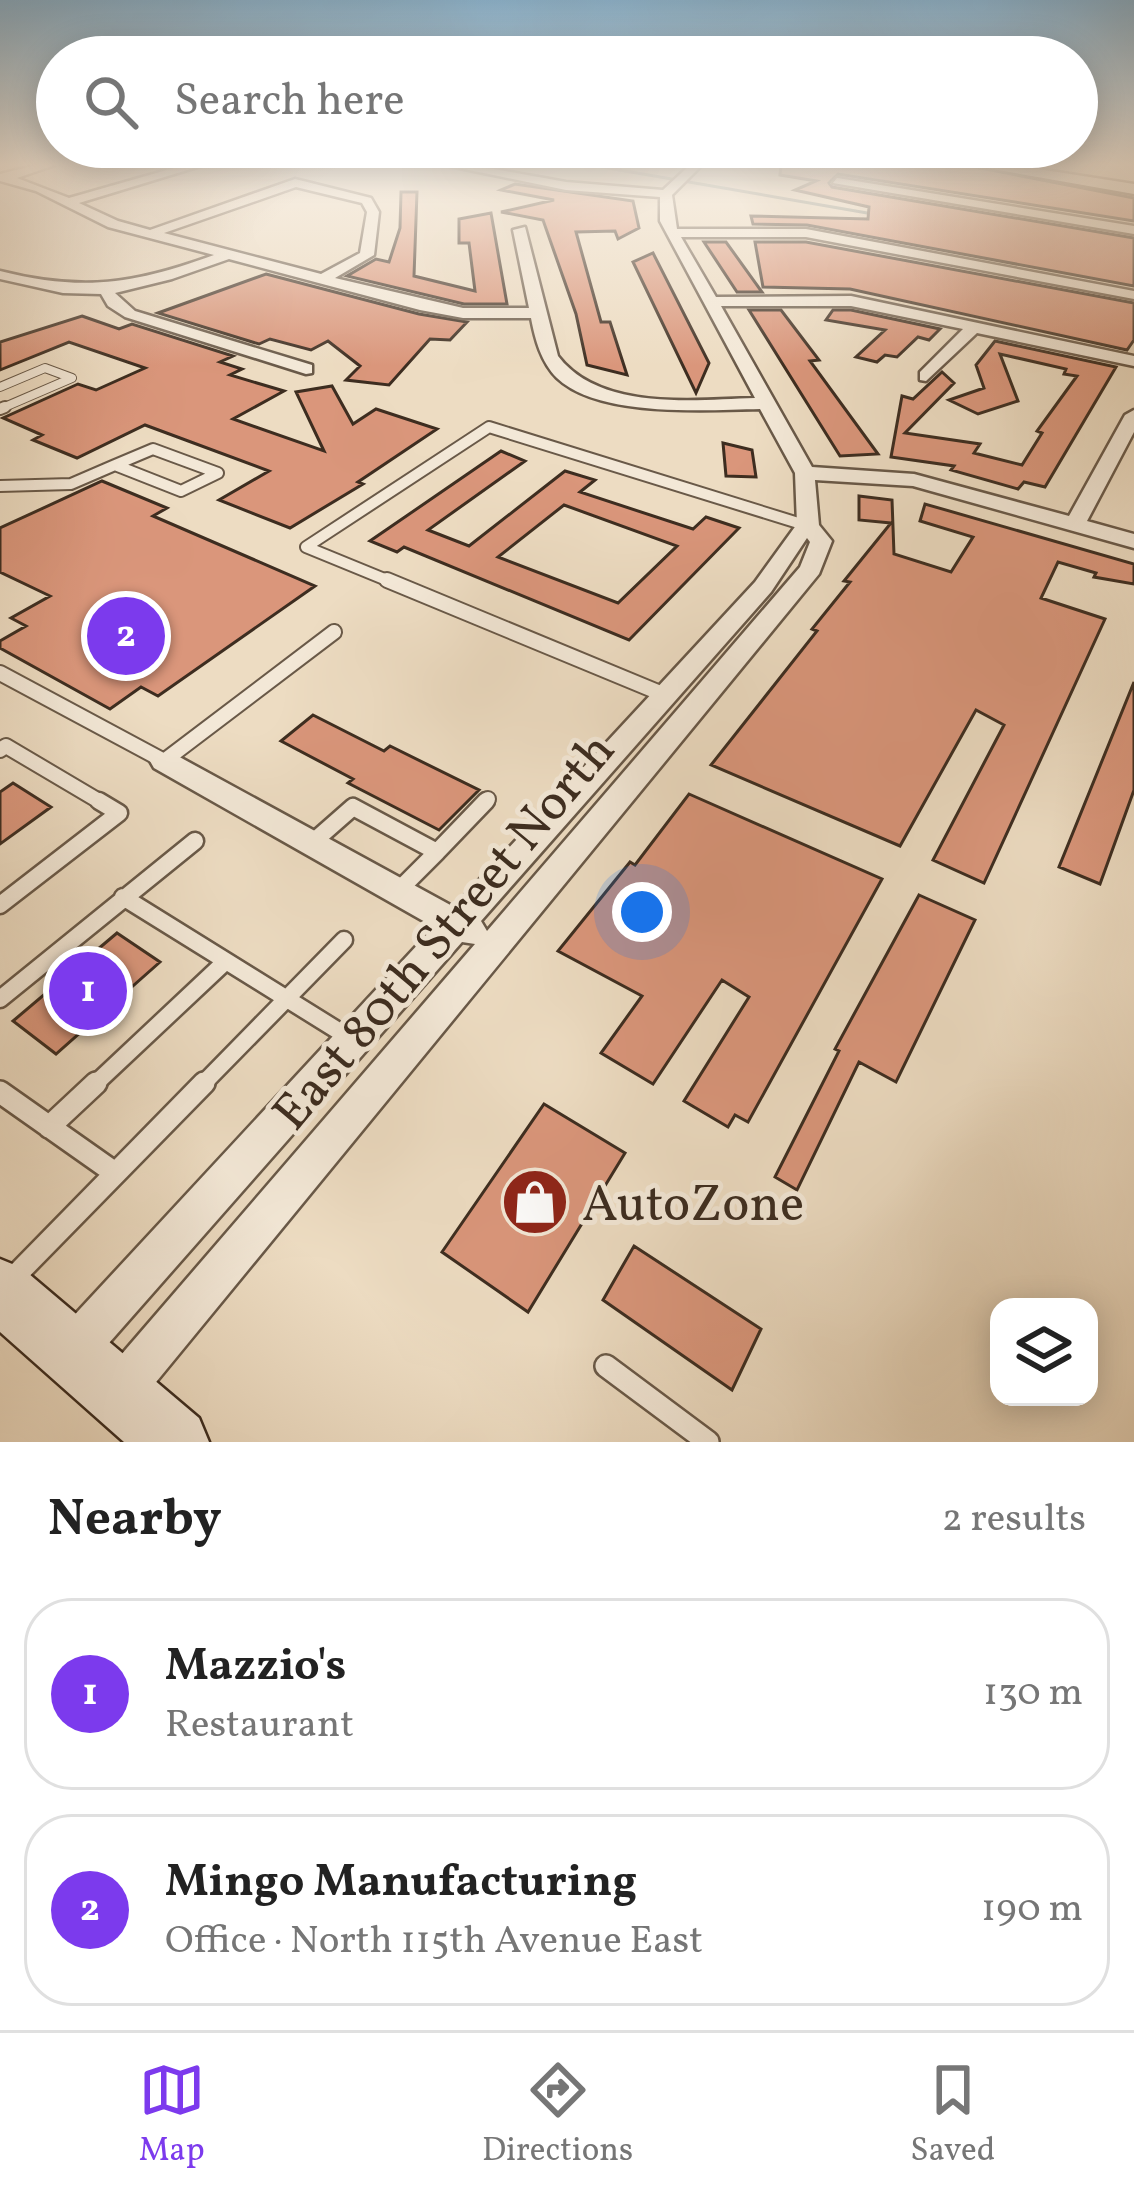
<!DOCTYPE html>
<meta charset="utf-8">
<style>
:root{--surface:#fff;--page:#f2f2f2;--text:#222;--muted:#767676;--line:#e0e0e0;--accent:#7c3aed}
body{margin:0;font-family:Vollkorn,serif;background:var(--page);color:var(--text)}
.controls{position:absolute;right:36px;bottom:36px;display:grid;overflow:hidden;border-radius:24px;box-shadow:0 6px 30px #0003}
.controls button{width:108px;height:108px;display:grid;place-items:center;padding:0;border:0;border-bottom:3px solid var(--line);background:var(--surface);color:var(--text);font:60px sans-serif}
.you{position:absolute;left:642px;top:912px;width:42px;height:42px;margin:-30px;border:9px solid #fff;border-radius:50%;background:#1a73e8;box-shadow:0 0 0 18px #1a73e833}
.badge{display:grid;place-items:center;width:78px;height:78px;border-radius:50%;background:var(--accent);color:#fff;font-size:39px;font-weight:700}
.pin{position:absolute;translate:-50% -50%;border:6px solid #fff;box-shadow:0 3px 12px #0006}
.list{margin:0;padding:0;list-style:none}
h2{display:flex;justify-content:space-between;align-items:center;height:156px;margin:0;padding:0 48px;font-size:51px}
h2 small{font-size:39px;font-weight:400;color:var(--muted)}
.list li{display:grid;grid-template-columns:78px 1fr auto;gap:36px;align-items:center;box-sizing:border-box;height:192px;margin:0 24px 24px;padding:0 24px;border:3px solid var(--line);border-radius:48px}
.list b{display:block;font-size:45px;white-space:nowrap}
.list p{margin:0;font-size:39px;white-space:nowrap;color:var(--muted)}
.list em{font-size:39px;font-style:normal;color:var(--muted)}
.icon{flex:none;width:66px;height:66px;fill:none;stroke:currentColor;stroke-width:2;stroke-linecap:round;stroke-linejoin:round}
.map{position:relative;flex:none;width:1134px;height:1442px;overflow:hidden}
.search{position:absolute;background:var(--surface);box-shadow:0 6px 30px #0003;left:36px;right:36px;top:36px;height:132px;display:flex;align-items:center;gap:30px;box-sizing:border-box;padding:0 42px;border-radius:66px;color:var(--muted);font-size:45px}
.sheet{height:588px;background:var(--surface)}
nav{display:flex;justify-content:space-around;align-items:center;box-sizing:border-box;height:168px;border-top:3px solid var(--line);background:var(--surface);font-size:33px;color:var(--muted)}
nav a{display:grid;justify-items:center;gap:6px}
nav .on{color:var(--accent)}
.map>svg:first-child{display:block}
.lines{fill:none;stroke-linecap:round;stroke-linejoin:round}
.stream{stroke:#75827b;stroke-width:3}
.building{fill:#da967b;stroke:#3d2d20;stroke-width:3;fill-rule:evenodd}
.lane-far4-casing{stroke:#695948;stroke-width:10}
.lane-far3-casing{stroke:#695948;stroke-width:14}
.lane-far2-casing{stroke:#695948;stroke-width:18}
.lane-far1-casing{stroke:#695948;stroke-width:21}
.lane-casing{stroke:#695948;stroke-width:26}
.street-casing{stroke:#695948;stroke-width:5}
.secondary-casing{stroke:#3d2d20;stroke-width:5}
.lane-far4{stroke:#f3e8d7;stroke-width:8}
.lane-far3{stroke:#f3e8d7;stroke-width:10}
.lane-far2{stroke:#f3e8d7;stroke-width:14}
.lane-far1{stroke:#f3e8d7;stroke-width:16}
.lane{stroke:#f3e8d7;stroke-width:21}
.street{fill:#f3e8d7;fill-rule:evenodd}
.secondary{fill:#f3e8d7;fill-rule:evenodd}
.labels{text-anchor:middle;stroke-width:10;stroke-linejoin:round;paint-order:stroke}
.near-street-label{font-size:51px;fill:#3d2d20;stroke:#f3e8d7}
.near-poi-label{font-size:51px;fill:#3d2d20;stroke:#f3e8d7;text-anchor:start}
</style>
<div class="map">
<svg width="1134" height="1442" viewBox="0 0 1134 1442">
<rect width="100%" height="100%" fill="#eddcc2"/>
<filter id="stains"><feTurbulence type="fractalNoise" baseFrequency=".00167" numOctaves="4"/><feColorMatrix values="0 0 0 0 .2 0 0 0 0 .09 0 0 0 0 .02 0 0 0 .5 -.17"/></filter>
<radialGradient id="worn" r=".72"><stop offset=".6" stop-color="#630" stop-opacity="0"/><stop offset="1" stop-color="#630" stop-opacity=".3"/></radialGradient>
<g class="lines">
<path class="stream" d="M 585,164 L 873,214"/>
</g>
<path class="building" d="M 781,164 L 960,164 L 1134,198 L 1134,221 L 838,174 L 829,183 L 832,187 L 1134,238 L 1134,286 L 807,225 L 753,224 L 751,216 L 868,219 L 869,207 L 795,190 L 816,181 L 780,175 Z
M 515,184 L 633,201 L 639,228 L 618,239 L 615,231 L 576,232 L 601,322 L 610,322 L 627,375 L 587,365 L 576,314 L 543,220 L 501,212 L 554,200 L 501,190 Z
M 401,192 L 417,192 L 414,276 L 475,291 L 469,243 L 459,243 L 459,219 L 491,213 L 507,304 L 464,304 L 347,276 L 376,259 L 389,262 L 400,228 Z
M 704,242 L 726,242 L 762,292 L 737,292 Z
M 755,242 L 806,242 L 1134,303 L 1134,340 L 1127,350 L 850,289 L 763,287 Z
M 653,253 L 709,363 L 696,393 L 633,262 Z
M 266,274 L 419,314 L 467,322 L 450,340 L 430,339 L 389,385 L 346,380 L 360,366 L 328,341 L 311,350 L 270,339 L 259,344 L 158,313 Z
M 749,310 L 781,310 L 819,360 L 810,361 L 878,454 L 840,456 Z
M 833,310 L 851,310 L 940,329 L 929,340 L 918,337 L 897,357 L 885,355 L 877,362 L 856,357 L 885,330 L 826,320 Z
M 82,316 L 119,329 L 132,324 L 233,356 L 220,362 L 242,369 L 230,375 L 284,391 L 233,419 L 324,451 L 296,392 L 332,386 L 353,424 L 376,409 L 437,429 L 358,482 L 363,484 L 290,528 L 219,500 L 269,471 L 145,425 L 77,458 L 33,440 L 42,435 L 3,418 L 78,384 L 96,390 L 145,368 L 69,342 L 0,370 L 0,342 Z
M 995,341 L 1116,367 L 1045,487 L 1024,482 L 1018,489 L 951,470 L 954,466 L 891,457 L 902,396 L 913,399 L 942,372 L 954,383 L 905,433 L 980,444 L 974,453 L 1022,465 L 1042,433 L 1037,431 L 1077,376 L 1064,374 L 1066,369 L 1000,354 L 1018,401 L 978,414 L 949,400 L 984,388 L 976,365 Z
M 723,443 L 752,450 L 756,477 L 726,476 Z
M 501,451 L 525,461 L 428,530 L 469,546 L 565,471 L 595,480 L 580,492 L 693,529 L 706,517 L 739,528 L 629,640 L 404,547 L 397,552 L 370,541 ZM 564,505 L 677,546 L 618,603 L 498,557 Z
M 102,481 L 167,508 L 153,516 L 315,586 L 158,696 L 141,687 L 110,709 L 0,648 L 0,641 L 26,626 L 11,618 L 50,596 L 0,572 L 0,528 Z
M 859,496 L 892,500 L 894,554 L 951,572 L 973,537 L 920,521 L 925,504 L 1134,564 L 1134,584 L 1094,577 L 1096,573 L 1058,562 L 1041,598 L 1105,619 L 984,883 L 933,860 L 1004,725 L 976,710 L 900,846 L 711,765 L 817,631 L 812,629 L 850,582 L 844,581 L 891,523 L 859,520 Z
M 1134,682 L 1134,790 L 1100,884 L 1059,867 Z
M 313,715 L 384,751 L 390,746 L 479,790 L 439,830 L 348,783 L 353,779 L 281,741 Z
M 13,783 L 51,807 L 0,844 L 0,792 Z
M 689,794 L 882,879 L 748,1122 L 735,1115 L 728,1127 L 684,1101 L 749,997 L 722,980 L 653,1084 L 601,1053 L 642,996 L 558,951 L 630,862 L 635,865 Z
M 919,895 L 975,920 L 896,1082 L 859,1062 L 797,1190 L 775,1177 L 839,1051 L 835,1049 Z
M 117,933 L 160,962 L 56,1054 L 13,1021 Z
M 544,1104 L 625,1153 L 528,1312 L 442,1252 Z
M 634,1246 L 761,1329 L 732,1390 L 603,1300 Z"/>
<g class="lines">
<g class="lane-far4-casing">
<path id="lane-far4" d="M 0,387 L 45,368 L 72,378 L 0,409"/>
</g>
<g class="lane-far3-casing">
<path id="lane-far3" d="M 0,409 L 5,407
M 153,449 L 218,473 L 181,491 L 115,465 Z
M 0,486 L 71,484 L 115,465
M 394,583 L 306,547 L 489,427 L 808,526"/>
</g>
<g class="lane-far2-casing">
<path id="lane-far2" d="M 387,580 L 665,695
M 0,673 L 164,761 L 334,632
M 0,750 L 6,746 L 104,804
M 483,804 L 488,799"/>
</g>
<g class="lane-far1-casing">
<path id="lane-far1" d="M 312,843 L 353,807 L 437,852 L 398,891
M 437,852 L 486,801
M 123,897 L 353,1040
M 0,905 L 119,813 L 99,801
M 0,999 L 195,841
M 93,1086 L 226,961
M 201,1086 L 344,940"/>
</g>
<g class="lane-casing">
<path id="lane" d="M 0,1092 L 115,1173
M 49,1127 L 96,1083
M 13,1278 L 204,1083
M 606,1366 L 708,1442"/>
</g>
<g class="street-casing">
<path id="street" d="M 40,164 L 58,164 L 17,178 L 69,198 L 188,164 L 207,164 L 79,203 L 118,221 L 150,230 L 295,179 L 371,198 L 379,212 L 374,255 L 335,278 L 463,308 L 529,308 L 513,230 L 525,227 L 558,356 C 600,411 693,400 755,398 L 660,221 L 660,197 L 566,190 L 440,164 L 466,164 L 566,182 L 663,190 L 691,164 L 703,164 L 672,195 L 677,229 L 806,229 L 1134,291 L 1134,299 L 806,237 L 681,237 L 716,297 L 851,296 L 1134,356 L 1134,366 L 977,333 L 926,381 L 920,380 L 920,372 L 963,329 L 851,306 L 721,306 L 812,467 L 914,474 L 1069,516 L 1125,415 L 1134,410 L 1134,432 L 1087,521 L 1134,534 L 1134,548 L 913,486 L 815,480 L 819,525 L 832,541 L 819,574 L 134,1409 L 118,1416 L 102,1409 L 95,1393 L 102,1377 L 475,944 L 462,942 L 87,1368 L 71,1374 L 55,1368 L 49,1352 L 55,1336 L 434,927 L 154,768 L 150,761 L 154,754 L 174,754 L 454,907 L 755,582 L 797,524 L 795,473 L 760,409 C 706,410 599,418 557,378 C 541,362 535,339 531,318 L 463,318 L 420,310 L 229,259 L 172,279 L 115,293 L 135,311 L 312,365 L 312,373 L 306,374 L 125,317 L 108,306 L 101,294 L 63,293 L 0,279 L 0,271 C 83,292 134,284 214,255 L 108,227 L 36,191 L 0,181 L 0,174 ZM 296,187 L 362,203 L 367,212 L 360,253 L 321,274 L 164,233 ZM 807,538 L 810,542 L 800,567 L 487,931 L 481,921 L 771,592 Z
M 837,178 L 1134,226 L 1134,234 L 833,183 Z"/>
</g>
<g class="secondary-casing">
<path id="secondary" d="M 964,164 L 1006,164 L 1134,184 L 1134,194 Z
M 0,1259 L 22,1268 L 199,1418 L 209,1442 L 124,1442 L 0,1332 Z"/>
</g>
<use href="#lane-far4" class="lane-far4"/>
<use href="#lane-far3" class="lane-far3"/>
<use href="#lane-far2" class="lane-far2"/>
<use href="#lane-far1" class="lane-far1"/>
<use href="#lane" class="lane"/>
<use href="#street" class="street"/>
<use href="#secondary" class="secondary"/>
</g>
<linearGradient id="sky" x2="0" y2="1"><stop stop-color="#89b6d5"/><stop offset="0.45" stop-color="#f7efe4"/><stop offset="1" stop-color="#f7efe4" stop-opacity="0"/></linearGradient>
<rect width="1134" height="366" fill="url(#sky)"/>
<defs>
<g id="shop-disc" transform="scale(3.45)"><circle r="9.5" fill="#8f2418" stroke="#f3e8d7"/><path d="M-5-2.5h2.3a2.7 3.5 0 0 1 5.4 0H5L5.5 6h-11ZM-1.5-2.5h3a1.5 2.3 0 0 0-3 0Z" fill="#fff"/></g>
</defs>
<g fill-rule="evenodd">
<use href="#shop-disc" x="535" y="1202"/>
</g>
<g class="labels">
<g class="near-street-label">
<text transform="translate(442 930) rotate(-50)" y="18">East 80th Street North</text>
</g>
<g class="near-poi-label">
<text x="582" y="1220">AutoZone</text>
</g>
</g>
<rect width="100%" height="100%" filter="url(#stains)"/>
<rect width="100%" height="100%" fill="url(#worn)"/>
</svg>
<div class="controls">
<button><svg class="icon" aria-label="layers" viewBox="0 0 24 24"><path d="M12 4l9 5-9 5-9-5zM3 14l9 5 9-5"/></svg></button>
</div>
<div class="you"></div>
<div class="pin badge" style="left:88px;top:991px">1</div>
<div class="pin badge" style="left:126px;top:636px">2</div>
<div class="search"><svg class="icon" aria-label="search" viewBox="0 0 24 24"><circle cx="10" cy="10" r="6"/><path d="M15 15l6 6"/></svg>Search here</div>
</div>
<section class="sheet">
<h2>Nearby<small>2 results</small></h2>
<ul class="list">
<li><span class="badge">1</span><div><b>Mazzio's</b><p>Restaurant</p></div><em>130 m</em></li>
<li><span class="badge">2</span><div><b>Mingo Manufacturing</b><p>Office · North 115th Avenue East</p></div><em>190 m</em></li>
</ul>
</section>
<nav>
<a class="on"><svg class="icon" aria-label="map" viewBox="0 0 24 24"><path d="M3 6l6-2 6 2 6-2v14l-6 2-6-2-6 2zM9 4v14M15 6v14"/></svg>Map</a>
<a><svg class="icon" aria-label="directions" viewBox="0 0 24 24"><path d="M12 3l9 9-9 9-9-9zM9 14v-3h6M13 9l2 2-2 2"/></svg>Directions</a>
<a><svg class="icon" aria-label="saved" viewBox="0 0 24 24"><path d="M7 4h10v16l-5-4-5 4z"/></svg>Saved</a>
</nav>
